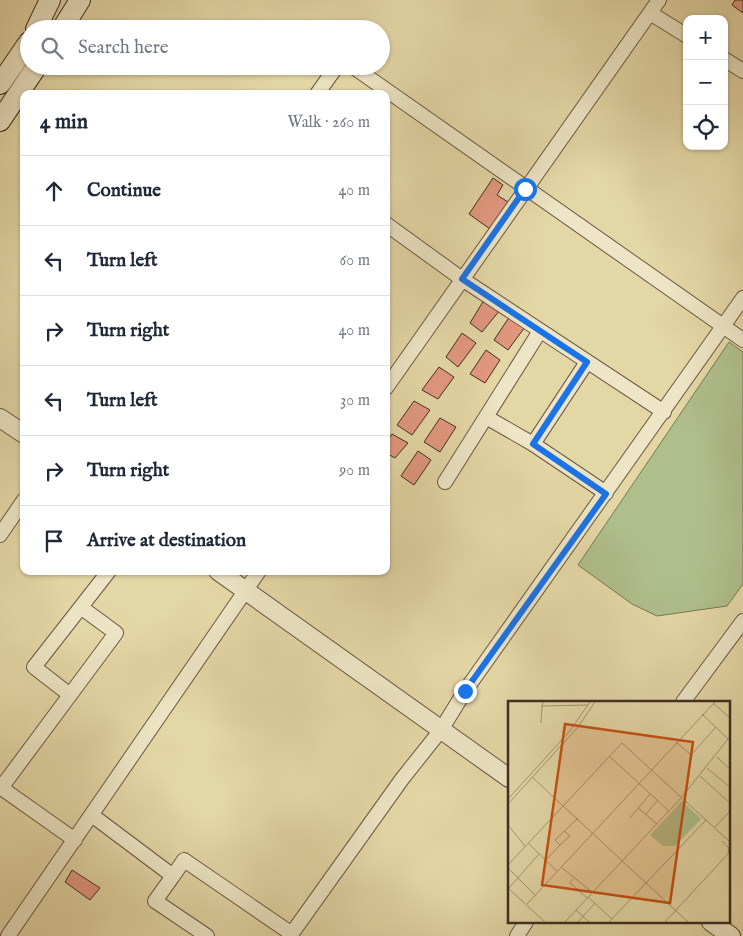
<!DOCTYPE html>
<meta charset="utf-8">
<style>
:root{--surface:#fff;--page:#f2f2f3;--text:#1f2937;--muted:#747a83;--line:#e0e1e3}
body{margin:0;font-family:"IM FELL English",serif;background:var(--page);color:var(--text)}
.controls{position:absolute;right:15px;top:15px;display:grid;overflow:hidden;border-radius:10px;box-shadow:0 1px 4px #0004}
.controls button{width:45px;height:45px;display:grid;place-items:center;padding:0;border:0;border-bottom:1px solid var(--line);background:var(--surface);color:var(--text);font:25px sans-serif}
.stop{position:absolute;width:15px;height:15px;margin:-11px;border:4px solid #1a73e8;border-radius:50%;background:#fff}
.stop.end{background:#1a73e8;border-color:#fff;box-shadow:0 1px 5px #0008}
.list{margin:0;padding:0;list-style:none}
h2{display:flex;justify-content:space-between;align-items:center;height:65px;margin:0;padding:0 20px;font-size:21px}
h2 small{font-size:16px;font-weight:400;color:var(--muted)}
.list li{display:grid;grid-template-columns:32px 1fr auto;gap:15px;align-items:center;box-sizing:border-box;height:70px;padding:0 20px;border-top:1px solid var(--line)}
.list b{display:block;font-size:19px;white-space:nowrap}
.list em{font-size:16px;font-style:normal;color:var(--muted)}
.icon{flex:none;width:28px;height:28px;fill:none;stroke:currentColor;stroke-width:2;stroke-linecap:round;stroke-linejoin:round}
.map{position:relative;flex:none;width:743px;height:936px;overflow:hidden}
.search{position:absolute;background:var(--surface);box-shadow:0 1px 4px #0004;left:20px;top:20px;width:370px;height:55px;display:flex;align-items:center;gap:12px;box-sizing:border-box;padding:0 18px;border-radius:28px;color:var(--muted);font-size:19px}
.panel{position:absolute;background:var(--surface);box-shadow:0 1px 4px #0004;left:20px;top:90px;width:370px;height:485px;border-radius:10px}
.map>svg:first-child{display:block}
.green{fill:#afbf8b;stroke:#787657}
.building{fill:#e2987f;stroke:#402d23}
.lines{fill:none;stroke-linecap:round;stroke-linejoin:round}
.minor-casing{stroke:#695844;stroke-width:16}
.tertiary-casing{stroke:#695844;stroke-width:20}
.secondary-casing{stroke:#402d23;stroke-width:22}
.minor{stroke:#ede5c5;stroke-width:14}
.tertiary{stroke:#ede5c5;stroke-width:18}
.secondary{stroke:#ede5c5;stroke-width:20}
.route{stroke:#1a73e8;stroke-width:6}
.inset-road{fill:none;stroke:#a29372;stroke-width:1}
.view{fill:#c65011;fill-opacity:0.15;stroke:#c65011;stroke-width:2.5}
.inset-edge{fill:none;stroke:#402d23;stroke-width:2.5}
</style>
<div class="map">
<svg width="743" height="936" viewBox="0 0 743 936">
<rect width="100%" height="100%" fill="#e4d7a6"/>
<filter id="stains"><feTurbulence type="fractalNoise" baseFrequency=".004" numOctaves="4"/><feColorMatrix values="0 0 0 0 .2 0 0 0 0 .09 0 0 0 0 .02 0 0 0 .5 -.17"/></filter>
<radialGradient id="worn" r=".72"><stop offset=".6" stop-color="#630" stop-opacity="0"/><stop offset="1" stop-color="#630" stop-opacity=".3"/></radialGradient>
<path class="green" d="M 729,342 L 743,352 L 743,584 L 727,606 L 657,616 L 632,604 L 578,565 Z"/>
<path class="building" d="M 735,0 L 743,0 L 743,13 L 732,5 Z
M 493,178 L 503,185 L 497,195 L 508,202 L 490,229 L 469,214 Z
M 484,300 L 500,310 L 482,332 L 470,323 Z
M 510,316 L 525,327 L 508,350 L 494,340 Z
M 462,333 L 476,343 L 458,367 L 446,357 Z
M 486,350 L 500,360 L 485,383 L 470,374 Z
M 439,367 L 454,377 L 438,399 L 422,390 Z
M 414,401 L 430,410 L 412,435 L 397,425 Z
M 440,418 L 456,427 L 440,452 L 424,442 Z
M 392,434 L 408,443 L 395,458 L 386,453 L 386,443 Z
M 418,451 L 431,460 L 414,485 L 401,476 Z
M 72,870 L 100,888 L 90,900 L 65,882 Z"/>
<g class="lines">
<g class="minor-casing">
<path id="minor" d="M 650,13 L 687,36
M 724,59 L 743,71
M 352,66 L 743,340
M 317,94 L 337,66
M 386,224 L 462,279 L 664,412
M 386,388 L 659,0
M 486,417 L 533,444 L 606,493
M 533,444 L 587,362
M 445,482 L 540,331
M 0,535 L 24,500
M 70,695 L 116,633 L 82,608
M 683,702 L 743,621
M 0,787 L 75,840
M 1,788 L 70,695 L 34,667 L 109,571
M 93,816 L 173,876 L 184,860 L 292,934
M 173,876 L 155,901 L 207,936
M 8,936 L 259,571
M 290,936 L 402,779 L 441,730 L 465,691 L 743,298
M 517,936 L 526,922"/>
</g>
<g class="tertiary-casing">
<path id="tertiary" d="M 0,418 L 24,434
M 218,571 L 509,778
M 711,922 L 731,936"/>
</g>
<g class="secondary-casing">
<path id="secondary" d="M 36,29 L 50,0
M 62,29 L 80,0
M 0,84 L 29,42
M 0,121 L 37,66"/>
</g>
<use href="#minor" class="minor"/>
<use href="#tertiary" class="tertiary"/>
<use href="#secondary" class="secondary"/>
</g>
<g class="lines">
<path class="route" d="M 465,691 L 606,494 L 533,444 L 587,362 L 462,279 L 525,189"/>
</g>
<g transform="translate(508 701)">
<rect width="222" height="222" fill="#e4d7a6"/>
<path d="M 174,100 L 193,118 L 167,145 L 155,145 L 142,134 Z" fill="#afbf8b"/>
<path class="inset-road" d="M 35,1 L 34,5 L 80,4M 205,2 L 223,18M 194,13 L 220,38 L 223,36M 33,22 L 34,5M 168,41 L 183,54 L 208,26M 101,55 L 161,110M 209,56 L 223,69M 199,67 L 223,87M 192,75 L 223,103M 24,76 L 181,222M 0,98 L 61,31 L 82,1M 0,103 L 70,26 L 87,1M 130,107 L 149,123M 138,113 L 149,100M 122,117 L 142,93M 0,124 L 17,145M 206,127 L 223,109M 20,142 L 49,170M 52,144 L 62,135 L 56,130M 38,159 L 52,144 L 47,139 L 70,117M 0,164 L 114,42 L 223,142M 53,166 L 84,191M 0,167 L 27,194M 65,178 L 62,182 L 79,197M 0,187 L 38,222M 0,188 L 31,153M 80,196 L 104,218M 19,203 L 207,1M 68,209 L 82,222M 56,222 L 173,97 L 220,38M 69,222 L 87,202M 100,222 L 198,119M 156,222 L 220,153 L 221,147 L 214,140"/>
<path class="view" d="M 57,23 L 185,41 L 162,202 L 34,184 Z"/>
<rect width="222" height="222" class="inset-edge"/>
</g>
<rect width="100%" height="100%" filter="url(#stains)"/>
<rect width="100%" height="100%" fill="url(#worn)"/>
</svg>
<div class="controls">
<button>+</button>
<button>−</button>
<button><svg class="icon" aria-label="locate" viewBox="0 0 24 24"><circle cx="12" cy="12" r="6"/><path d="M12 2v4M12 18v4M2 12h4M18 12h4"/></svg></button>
</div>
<div class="stop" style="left:525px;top:189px"></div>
<div class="stop end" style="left:465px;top:691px"></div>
<div class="search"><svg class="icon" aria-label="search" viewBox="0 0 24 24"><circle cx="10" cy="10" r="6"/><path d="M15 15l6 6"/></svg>Search here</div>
<section class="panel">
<h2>4 min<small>Walk · 260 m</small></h2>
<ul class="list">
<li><svg class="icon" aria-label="ahead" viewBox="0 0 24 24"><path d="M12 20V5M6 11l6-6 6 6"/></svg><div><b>Continue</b></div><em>40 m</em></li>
<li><svg class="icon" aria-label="left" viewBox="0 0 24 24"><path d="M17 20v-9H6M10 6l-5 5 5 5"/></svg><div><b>Turn left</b></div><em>60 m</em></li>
<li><svg class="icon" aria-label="right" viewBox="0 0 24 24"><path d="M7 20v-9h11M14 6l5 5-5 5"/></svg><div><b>Turn right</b></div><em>40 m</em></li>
<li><svg class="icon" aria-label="left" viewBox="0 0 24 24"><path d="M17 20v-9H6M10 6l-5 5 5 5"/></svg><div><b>Turn left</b></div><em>30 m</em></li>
<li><svg class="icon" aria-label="right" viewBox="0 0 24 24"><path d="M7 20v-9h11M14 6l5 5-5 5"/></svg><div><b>Turn right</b></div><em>90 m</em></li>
<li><svg class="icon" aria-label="arrive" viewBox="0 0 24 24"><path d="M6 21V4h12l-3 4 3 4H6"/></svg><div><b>Arrive at destination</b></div></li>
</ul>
</section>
</div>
